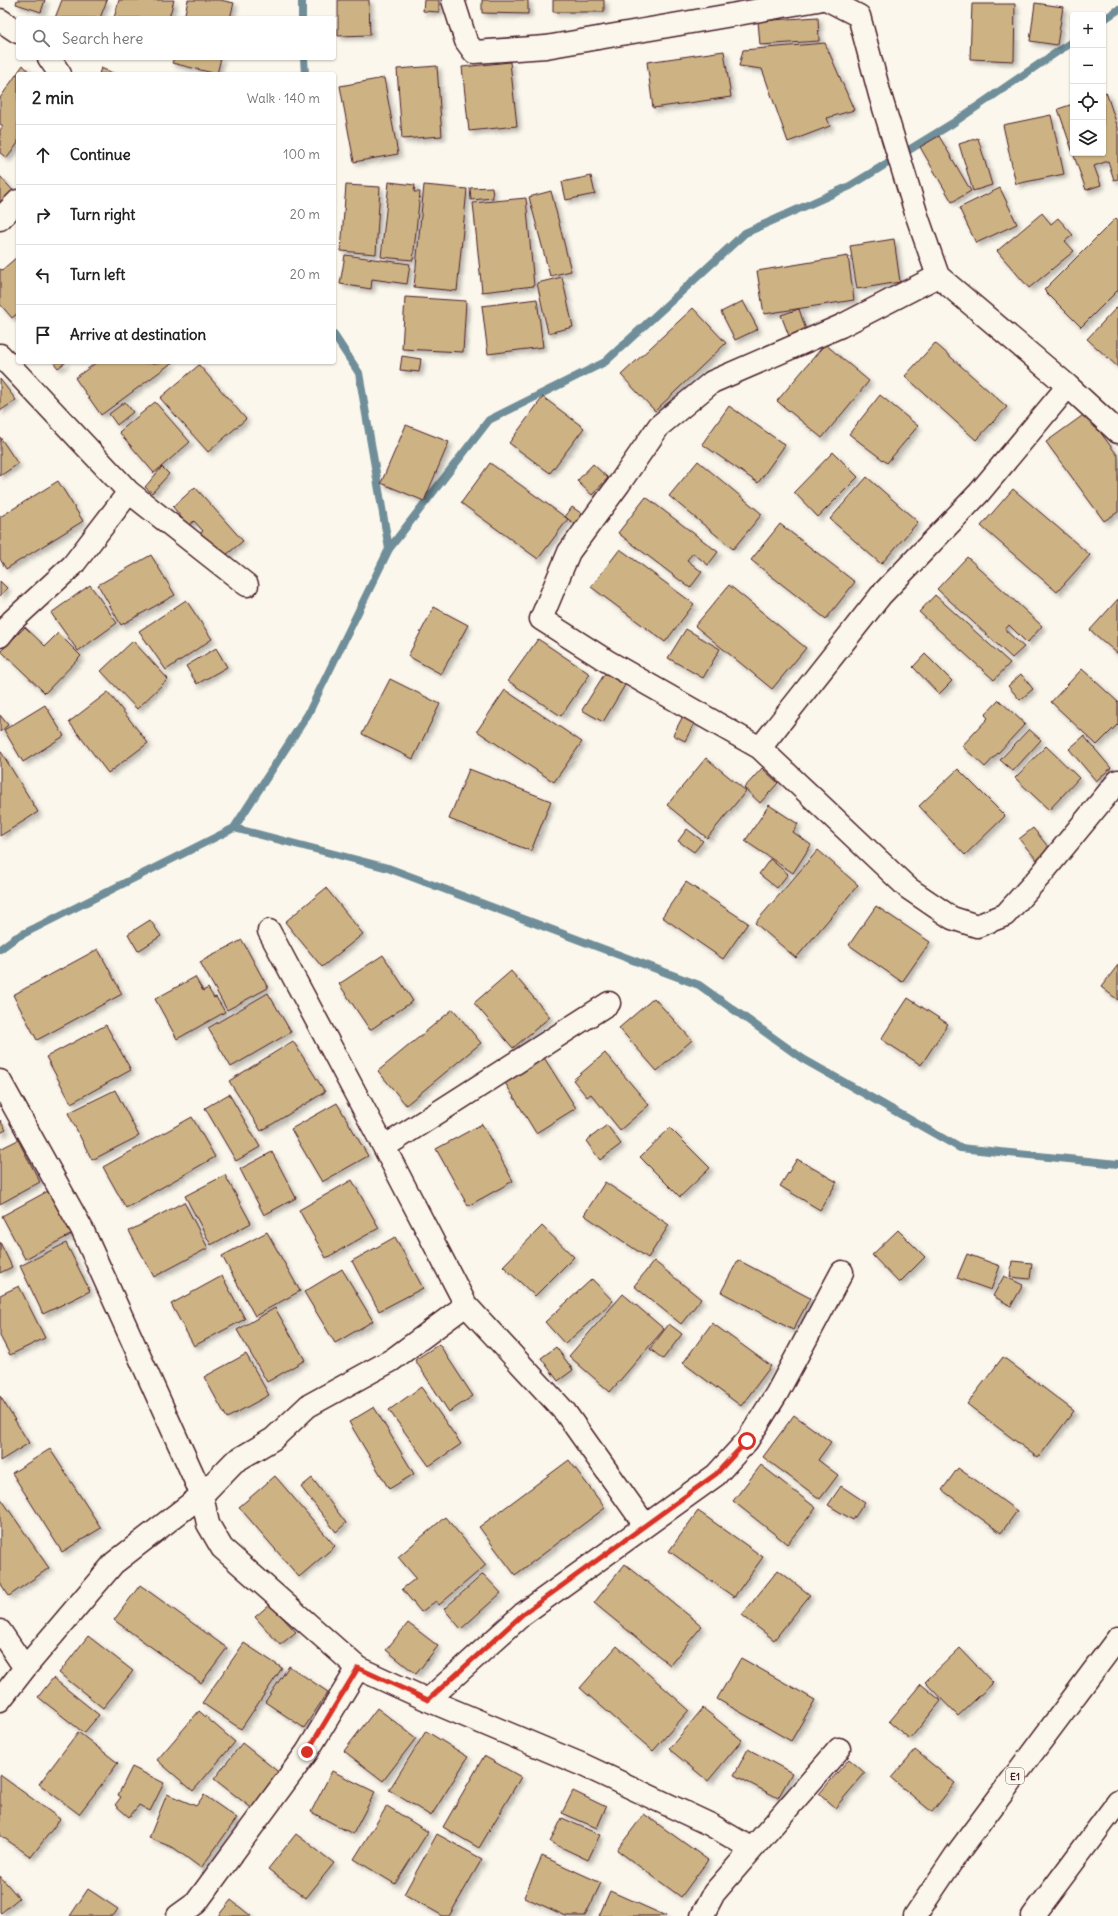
<!DOCTYPE html>
<meta charset="utf-8">
<style>
:root{--surface:#fff;--page:#f2f2f2;--text:#222;--muted:#767676;--line:#e0e0e0}
body{margin:0;font-family:Delius,sans-serif;background:var(--page);color:var(--text)}
.controls{position:absolute;right:12px;top:12px;display:grid;overflow:hidden;border-radius:4px;box-shadow:0 1px 3px #0004}
.controls button{width:36px;height:36px;display:grid;place-items:center;padding:0;border:0;border-bottom:1px solid var(--line);background:var(--surface);color:var(--text);font:20px sans-serif}
.stop{position:absolute;width:12px;height:12px;margin:-9px;border:3px solid #d93025;border-radius:50%;background:#fff}
.stop.end{background:#d93025;border-color:#fff;box-shadow:0 1px 4px #0008}
.list{margin:0;padding:0;list-style:none}
h2{display:flex;justify-content:space-between;align-items:center;height:52px;margin:0;padding:0 16px;font-size:17px}
h2 small{font-size:13px;font-weight:400;color:var(--muted)}
.list li{display:grid;grid-template-columns:26px 1fr auto;gap:12px;align-items:center;box-sizing:border-box;height:60px;padding:0 16px;border-top:1px solid var(--line)}
.list b{display:block;font-size:15px;white-space:nowrap}
.list em{font-size:13px;font-style:normal;color:var(--muted)}
.icon{flex:none;width:22px;height:22px;fill:none;stroke:currentColor;stroke-width:2;stroke-linecap:round;stroke-linejoin:round}
.map{position:relative;flex:none;width:1118px;height:1916px;overflow:hidden}
.search{position:absolute;background:var(--surface);box-shadow:0 1px 3px #0004;left:16px;top:16px;width:320px;height:44px;display:flex;align-items:center;gap:10px;box-sizing:border-box;padding:0 14px;border-radius:4px;color:var(--muted);font-size:15px}
.panel{position:absolute;background:var(--surface);box-shadow:0 1px 3px #0004;left:16px;top:72px;width:320px;height:292px;border-radius:4px}
.map>svg:first-child{display:block}
.lines{fill:none;stroke-linecap:round;stroke-linejoin:round}
.stream{stroke:#6f8e99;stroke-width:8}
.building{fill:#cdb383;stroke:#4a1f2b;filter:url(#shadow)}
.street-casing{stroke:#4a1f2b;stroke-width:25}
.highway-casing{stroke:#4a1f2b;stroke-width:25}
.street{stroke:#fbf7ec;stroke-width:22}
.highway{stroke:#fbf7ec;stroke-width:22}
.route{stroke:#d93025;stroke-width:5}
.labels{text-anchor:middle;stroke-width:3;stroke-linejoin:round;paint-order:stroke}
.shield{fill:#fbf7ec;stroke:#7f6065;stroke-width:1}
.shield-label{font-size:10px;font-weight:bold;fill:#4a1f2b}
</style>
<div class="map">
<svg width="1118" height="1916" viewBox="0 0 1118 1916">
<defs>
<filter id="shadow"><feDropShadow dx="3.5" dy="3.5" stdDeviation="2" flood-color="#0004"/></filter>
</defs>
<rect width="100%" height="100%" fill="#fbf7ec"/>
<filter id="ink" filterUnits="userSpaceOnUse"><feTurbulence type="fractalNoise" baseFrequency=".025" numOctaves="2"/><feDisplacementMap in="SourceGraphic" scale="8" xChannelSelector="R" yChannelSelector="G"/><feConvolveMatrix kernelMatrix="1 2 1 2 8 2 1 2 1" color-interpolation-filters="sRGB"/></filter>
<g filter="url(#ink)">
<g class="lines">
<path class="stream" d="M 302,0 L 302,18
M 1103,20 L 1118,10
M 304,58 L 305,74
M 334,335 L 359,373 L 389,549
M 234,828 L 388,868 L 699,985 L 803,1059 L 960,1148 L 1118,1164
M 0,949 L 15,938 L 234,828 L 308,714 L 389,549 L 489,420 L 605,362 L 745,233 L 850,186 L 953,123 L 1073,41"/>
</g>
<path class="building" d="M 17,0 L 45,0 L 41,12 L 16,4 Z
M 62,0 L 107,0 L 100,18 L 55,18 Z
M 119,0 L 174,0 L 169,18 L 114,18 Z
M 188,0 L 220,0 L 234,3 L 230,18 L 184,18 Z
M 338,0 L 369,0 L 370,35 L 338,36 Z
M 424,0 L 439,0 L 439,12 L 423,11 Z
M 482,0 L 528,0 L 528,14 L 482,13 Z
M 553,0 L 604,0 L 604,12 L 553,12 Z
M 1035,3 L 1063,7 L 1057,45 L 1030,41 Z
M 972,4 L 1015,4 L 1014,61 L 970,59 Z
M 818,17 L 819,41 L 760,45 L 758,21 Z
M 825,43 L 854,110 L 827,118 L 830,126 L 788,142 L 762,69 L 739,66 L 743,50 Z
M 724,51 L 731,97 L 653,108 L 647,62 Z
M 174,58 L 221,58 L 217,74 L 172,63 Z
M 510,62 L 517,126 L 469,131 L 462,67 Z
M 23,65 L 31,74 L 18,74 L 18,143 L 7,158 L 0,153 L 0,130 L 3,126 L 0,124 L 0,98 Z
M 437,66 L 442,136 L 402,139 L 397,69 Z
M 101,68 L 115,74 L 99,74 Z
M 384,78 L 398,154 L 354,162 L 340,86 Z
M 1106,92 L 1118,128 L 1118,179 L 1114,180 L 1108,161 L 1094,166 L 1101,185 L 1086,190 L 1073,153 L 1103,153 L 1103,93 Z
M 1073,104 L 1073,153 L 1058,109 Z
M 1051,115 L 1064,174 L 1016,184 L 1003,125 Z
M 939,136 L 971,191 L 952,202 L 920,147 Z
M 978,138 L 992,185 L 973,191 L 959,144 Z
M 0,176 L 15,193 L 0,206 Z
M 591,176 L 595,194 L 566,200 L 562,182 Z
M 389,182 L 415,185 L 414,192 L 420,192 L 413,260 L 381,257 Z
M 346,185 L 380,187 L 376,254 L 341,251 Z
M 424,185 L 467,189 L 457,291 L 414,287 Z
M 492,187 L 493,198 L 471,200 L 470,188 Z
M 1000,188 L 1017,224 L 976,243 L 959,208 Z
M 551,191 L 571,271 L 550,276 L 529,197 Z
M 526,198 L 534,286 L 482,292 L 473,203 Z
M 1042,213 L 1051,224 L 1058,218 L 1073,235 L 1065,241 L 1074,251 L 1029,288 L 997,251 Z
M 1116,218 L 1118,220 L 1118,290 L 1081,327 L 1044,290 Z
M 894,239 L 900,282 L 857,289 L 850,246 Z
M 345,255 L 410,264 L 407,284 L 372,279 L 371,289 L 340,284 Z
M 18,256 L 18,313 L 12,318 L 0,304 L 0,269 L 2,270 Z
M 848,256 L 854,300 L 764,314 L 757,271 Z
M 562,277 L 573,327 L 548,333 L 537,283 Z
M 405,297 L 466,301 L 463,352 L 402,349 Z
M 537,299 L 543,347 L 488,354 L 482,306 Z
M 743,301 L 758,329 L 735,340 L 721,312 Z
M 1118,306 L 1118,367 L 1087,339 Z
M 693,308 L 726,343 L 655,411 L 621,375 Z
M 799,309 L 806,330 L 789,336 L 781,315 Z
M 935,343 L 1007,407 L 976,440 L 905,376 Z
M 825,344 L 869,381 L 822,438 L 777,401 Z
M 402,356 L 421,359 L 419,372 L 400,370 Z
M 53,362 L 66,362 L 58,368 Z
M 97,362 L 152,363 L 173,362 L 101,415 L 75,378 Z
M 199,365 L 246,419 L 208,452 L 160,398 Z
M 0,379 L 16,400 L 0,411 Z
M 880,395 L 918,426 L 887,463 L 849,434 Z
M 543,397 L 584,428 L 550,473 L 509,443 Z
M 125,402 L 133,412 L 117,425 L 109,414 Z
M 155,402 L 190,442 L 154,473 L 119,432 Z
M 729,406 L 785,445 L 758,483 L 702,444 Z
M 1086,413 L 1118,456 L 1118,512 L 1104,521 L 1046,442 Z
M 406,425 L 449,442 L 424,501 L 381,483 Z
M 0,437 L 18,464 L 0,476 Z
M 833,452 L 858,477 L 818,517 L 794,492 Z
M 698,461 L 762,514 L 733,549 L 669,496 Z
M 490,463 L 568,519 L 538,559 L 461,503 Z
M 593,464 L 608,478 L 592,495 L 577,481 Z
M 162,467 L 169,474 L 152,493 L 145,487 Z
M 867,477 L 918,522 L 881,564 L 830,519 Z
M 58,481 L 83,521 L 6,569 L 0,559 L 0,517 Z
M 195,487 L 243,541 L 226,555 L 219,547 L 213,552 L 198,535 L 203,531 L 194,521 L 188,526 L 173,507 Z
M 1013,489 L 1090,555 L 1057,592 L 981,526 Z
M 646,497 L 718,552 L 708,565 L 693,553 L 687,560 L 702,572 L 690,588 L 618,533 Z
M 572,507 L 585,516 L 578,526 L 565,517 Z
M 780,524 L 855,582 L 826,619 L 751,560 Z
M 620,549 L 694,604 L 665,642 L 591,587 Z
M 151,555 L 175,595 L 121,625 L 98,585 Z
M 967,557 L 1042,626 L 1027,643 L 1009,625 L 1005,630 L 1024,647 L 1012,658 L 937,589 Z
M 0,581 L 7,588 L 0,596 Z
M 90,585 L 117,623 L 78,651 L 51,613 Z
M 729,585 L 806,648 L 772,689 L 695,626 Z
M 935,595 L 1010,663 L 994,680 L 919,612 Z
M 1118,599 L 1118,654 L 1090,630 Z
M 186,600 L 212,639 L 166,670 L 139,631 Z
M 434,607 L 468,625 L 441,674 L 408,656 Z
M 25,627 L 45,646 L 58,633 L 81,656 L 45,693 L 1,651 Z
M 686,629 L 720,649 L 703,678 L 668,658 Z
M 538,639 L 590,674 L 561,716 L 508,681 Z
M 133,641 L 168,679 L 137,709 L 101,671 Z
M 216,648 L 227,667 L 197,684 L 186,666 Z
M 925,654 L 952,681 L 939,694 L 913,667 Z
M 1082,669 L 1118,702 L 1118,724 L 1097,745 L 1051,702 Z
M 605,673 L 625,685 L 603,722 L 582,710 Z
M 1021,674 L 1033,689 L 1020,700 L 1008,686 Z
M 390,679 L 440,704 L 413,759 L 362,734 Z
M 505,690 L 582,742 L 554,782 L 477,731 Z
M 108,692 L 148,743 L 108,773 L 69,722 Z
M 999,700 L 1025,724 L 985,767 L 962,746 L 988,718 L 985,715 Z
M 45,705 L 64,736 L 23,762 L 4,730 Z
M 0,715 L 8,725 L 0,732 Z
M 683,716 L 695,722 L 685,741 L 673,735 Z
M 1029,729 L 1041,740 L 1013,771 L 1000,760 Z
M 1084,736 L 1111,768 L 1096,781 L 1069,749 Z
M 1046,746 L 1079,778 L 1049,810 L 1015,778 Z
M 0,750 L 38,812 L 0,836 Z
M 706,758 L 746,791 L 707,838 L 667,805 Z
M 762,768 L 778,783 L 760,803 L 744,788 Z
M 469,769 L 551,801 L 531,851 L 449,819 Z
M 958,769 L 1005,816 L 965,855 L 919,806 Z
M 769,805 L 798,824 L 793,832 L 811,845 L 793,873 L 745,841 Z
M 1033,828 L 1050,849 L 1037,860 L 1019,839 Z
M 687,829 L 703,841 L 694,852 L 678,841 Z
M 818,850 L 858,885 L 796,958 L 755,923 Z
M 770,859 L 788,874 L 777,888 L 759,874 Z
M 686,882 L 748,923 L 723,959 L 662,917 Z
M 326,888 L 363,934 L 322,967 L 285,922 Z
M 876,906 L 930,942 L 902,982 L 849,945 Z
M 150,920 L 161,936 L 138,951 L 128,934 Z
M 242,940 L 268,988 L 227,1010 L 200,962 Z
M 98,949 L 122,994 L 37,1040 L 13,995 Z
M 383,955 L 413,1001 L 370,1030 L 339,984 Z
M 1118,965 L 1118,1000 L 1101,987 Z
M 511,971 L 550,1017 L 513,1048 L 474,1003 Z
M 195,977 L 203,991 L 208,988 L 214,998 L 216,997 L 225,1012 L 177,1039 L 155,999 Z
M 268,993 L 291,1032 L 231,1067 L 208,1028 Z
M 654,998 L 692,1040 L 657,1071 L 619,1028 Z
M 908,998 L 948,1024 L 921,1065 L 881,1039 Z
M 453,1009 L 481,1043 L 406,1105 L 378,1071 Z
M 106,1025 L 131,1070 L 71,1103 L 46,1057 Z
M 293,1041 L 325,1092 L 261,1131 L 229,1081 Z
M 605,1053 L 649,1105 L 620,1130 L 591,1094 L 587,1097 L 573,1080 Z
M 543,1056 L 576,1108 L 536,1133 L 504,1081 Z
M 115,1090 L 139,1136 L 92,1160 L 68,1113 Z
M 229,1094 L 260,1147 L 236,1161 L 205,1108 Z
M 337,1103 L 368,1156 L 322,1182 L 291,1129 Z
M 192,1117 L 215,1157 L 126,1208 L 103,1167 Z
M 0,1120 L 6,1130 L 0,1133 Z
M 482,1124 L 513,1181 L 468,1206 L 436,1149 Z
M 607,1125 L 621,1144 L 600,1160 L 586,1141 Z
M 670,1128 L 710,1168 L 680,1197 L 640,1157 Z
M 18,1140 L 40,1182 L 0,1204 L 0,1149 Z
M 272,1152 L 296,1198 L 264,1215 L 240,1169 Z
M 797,1159 L 837,1182 L 820,1210 L 780,1186 Z
M 225,1175 L 251,1223 L 211,1245 L 185,1196 Z
M 352,1180 L 379,1228 L 326,1258 L 299,1210 Z
M 605,1182 L 669,1225 L 648,1258 L 584,1215 Z
M 48,1191 L 72,1234 L 25,1259 L 2,1216 Z
M 184,1202 L 208,1248 L 154,1277 L 129,1231 Z
M 542,1226 L 574,1257 L 535,1296 L 503,1266 Z
M 898,1230 L 925,1257 L 899,1283 L 872,1255 Z
M 267,1232 L 300,1291 L 255,1316 L 222,1256 Z
M 395,1237 L 423,1288 L 379,1311 L 352,1261 Z
M 0,1242 L 12,1267 L 0,1273 Z
M 66,1243 L 90,1291 L 43,1314 L 20,1266 Z
M 967,1254 L 1000,1266 L 991,1290 L 957,1278 Z
M 738,1260 L 810,1298 L 793,1330 L 721,1292 Z
M 654,1261 L 701,1299 L 681,1324 L 634,1286 Z
M 1012,1261 L 1032,1263 L 1030,1279 L 1010,1277 Z
M 342,1269 L 373,1321 L 335,1343 L 304,1292 Z
M 222,1276 L 245,1319 L 194,1346 L 171,1304 Z
M 1004,1276 L 1023,1285 L 1011,1306 L 993,1296 Z
M 592,1279 L 613,1301 L 565,1344 L 545,1322 Z
M 19,1286 L 45,1338 L 10,1355 L 0,1336 L 0,1295 Z
M 623,1294 L 664,1329 L 610,1392 L 569,1356 Z
M 275,1308 L 305,1360 L 267,1382 L 237,1330 Z
M 712,1323 L 771,1366 L 741,1406 L 683,1363 Z
M 669,1324 L 682,1334 L 663,1359 L 650,1349 Z
M 439,1344 L 473,1396 L 449,1412 L 415,1360 Z
M 556,1347 L 573,1370 L 558,1381 L 541,1358 Z
M 246,1354 L 269,1395 L 227,1418 L 204,1377 Z
M 1003,1357 L 1074,1411 L 1038,1458 L 967,1404 Z
M 421,1387 L 461,1444 L 429,1466 L 389,1410 Z
M 0,1396 L 29,1443 L 0,1461 Z
M 374,1407 L 414,1474 L 389,1489 L 349,1422 Z
M 794,1415 L 831,1442 L 818,1460 L 838,1475 L 820,1499 L 763,1457 Z
M 50,1449 L 101,1528 L 62,1552 L 12,1473 Z
M 569,1460 L 605,1508 L 515,1575 L 479,1527 Z
M 761,1465 L 816,1508 L 787,1544 L 733,1501 Z
M 958,1468 L 1017,1511 L 1001,1533 L 942,1490 Z
M 275,1476 L 335,1546 L 299,1577 L 239,1507 Z
M 312,1478 L 346,1523 L 336,1532 L 301,1487 Z
M 841,1486 L 865,1502 L 853,1520 L 828,1505 Z
M 0,1497 L 49,1568 L 9,1596 L 0,1583 Z
M 698,1511 L 763,1557 L 734,1597 L 669,1551 Z
M 445,1517 L 486,1565 L 439,1605 L 436,1601 L 421,1612 L 402,1589 L 416,1578 L 398,1557 Z
M 625,1564 L 702,1626 L 670,1665 L 594,1603 Z
M 778,1570 L 810,1595 L 774,1640 L 742,1615 Z
M 483,1574 L 501,1593 L 461,1629 L 444,1609 Z
M 140,1585 L 227,1648 L 201,1683 L 114,1620 Z
M 270,1604 L 296,1632 L 280,1645 L 255,1617 Z
M 408,1623 L 438,1646 L 416,1674 L 386,1650 Z
M 88,1636 L 133,1671 L 103,1708 L 59,1673 Z
M 244,1643 L 282,1668 L 241,1729 L 202,1703 Z
M 617,1646 L 689,1710 L 653,1751 L 580,1688 Z
M 960,1648 L 993,1683 L 958,1716 L 925,1682 Z
M 741,1658 L 815,1700 L 791,1741 L 717,1699 Z
M 289,1666 L 328,1692 L 304,1728 L 265,1702 Z
M 53,1678 L 99,1715 L 84,1733 L 38,1697 Z
M 921,1684 L 941,1701 L 910,1739 L 889,1722 Z
M 377,1708 L 416,1738 L 383,1781 L 344,1751 Z
M 703,1708 L 742,1740 L 708,1781 L 669,1749 Z
M 199,1711 L 235,1742 L 193,1791 L 157,1760 Z
M 426,1731 L 468,1757 L 431,1816 L 389,1790 Z
M 78,1732 L 118,1763 L 79,1814 L 39,1784 Z
M 242,1743 L 282,1775 L 254,1810 L 214,1779 Z
M 748,1749 L 792,1773 L 778,1798 L 734,1775 Z
M 915,1750 L 955,1783 L 932,1812 L 891,1778 Z
M 484,1756 L 521,1777 L 479,1848 L 443,1827 Z
M 849,1759 L 865,1773 L 835,1808 L 819,1794 Z
M 132,1767 L 164,1783 L 150,1811 L 139,1805 L 129,1817 L 115,1805 L 121,1797 L 118,1795 Z
M 332,1771 L 375,1792 L 353,1834 L 311,1812 Z
M 0,1775 L 60,1819 L 31,1857 L 0,1835 Z
M 573,1791 L 606,1807 L 597,1828 L 562,1813 Z
M 167,1794 L 196,1806 L 204,1795 L 237,1818 L 201,1868 L 174,1848 L 149,1838 Z
M 387,1806 L 428,1832 L 395,1884 L 354,1859 Z
M 644,1814 L 708,1860 L 681,1897 L 617,1850 Z
M 562,1818 L 600,1835 L 588,1860 L 550,1842 Z
M 296,1834 L 334,1863 L 306,1898 L 268,1869 Z
M 437,1834 L 482,1859 L 449,1916 L 443,1916 L 404,1894 Z
M 542,1856 L 601,1883 L 585,1916 L 566,1916 L 524,1897 Z
M 0,1876 L 19,1898 L 1,1913 L 0,1912 Z
M 88,1889 L 118,1909 L 113,1916 L 70,1916 Z
M 610,1891 L 666,1916 L 599,1916 Z
M 231,1900 L 251,1916 L 218,1916 Z"/>
<g class="lines">
<g class="street-casing">
<path id="street" d="M 453,0 L 466,41 L 474,52 L 546,47 L 818,0
M 828,0 L 859,16 L 880,95 L 917,216 L 938,276 L 1068,386 L 1118,432
M 0,20 L 18,32
M 49,58 L 60,74
M 0,219 L 18,201
M 938,276 L 841,326 L 712,382 L 659,426 L 619,484 L 569,552 L 541,619 L 607,661 L 760,748 L 908,888 L 952,918 L 977,926 L 1005,915 L 1040,876 L 1118,781
M 0,355 L 129,492 L 247,585
M 0,636 L 12,621 L 73,565 L 129,492
M 760,748 L 881,595 L 979,493 L 1068,386
M 269,931 L 384,1147 L 466,1305 L 565,1412 L 645,1525
M 0,1081 L 82,1229 L 202,1495 L 208,1524 L 222,1548 L 358,1668 L 428,1700 L 583,1765 L 711,1825 L 752,1849
M 384,1147 L 609,1003
M 0,1631 L 25,1668
M 0,1700 L 25,1668 L 114,1563 L 202,1495 L 234,1462 L 273,1439 L 308,1406 L 392,1360 L 466,1305
M 428,1700 L 523,1614 L 716,1475 L 747,1441 L 777,1393 L 842,1272
M 178,1916 L 196,1903 L 307,1752 L 358,1668
M 702,1916 L 714,1893 L 839,1749"/>
</g>
<g class="highway-casing">
<path id="highway" d="M 915,1916 L 956,1855 L 1118,1638
M 1033,1916 L 1118,1802"/>
</g>
<use href="#street" class="street"/>
<use href="#highway" class="highway"/>
</g>
</g>
<g class="lines" filter="url(#ink)">
<path class="route" d="M 307,1752 L 358,1668 L 428,1700 L 523,1614 L 716,1474 L 747,1441"/>
</g>
<g class="labels">
<rect class="shield" x="1006" y="1768" width="18" height="16" rx="3"/>
<g class="shield-label">
<text x="1015" y="1780">E1</text>
</g>
</g>
</svg>
<div class="controls">
<button>+</button>
<button>−</button>
<button><svg class="icon" aria-label="locate" viewBox="0 0 24 24"><circle cx="12" cy="12" r="6"/><path d="M12 2v4M12 18v4M2 12h4M18 12h4"/></svg></button>
<button><svg class="icon" aria-label="layers" viewBox="0 0 24 24"><path d="M12 4l9 5-9 5-9-5zM3 14l9 5 9-5"/></svg></button>
</div>
<div class="stop" style="left:747px;top:1441px"></div>
<div class="stop end" style="left:307px;top:1752px"></div>
<div class="search"><svg class="icon" aria-label="search" viewBox="0 0 24 24"><circle cx="10" cy="10" r="6"/><path d="M15 15l6 6"/></svg>Search here</div>
<section class="panel">
<h2>2 min<small>Walk · 140 m</small></h2>
<ul class="list">
<li><svg class="icon" aria-label="ahead" viewBox="0 0 24 24"><path d="M12 20V5M6 11l6-6 6 6"/></svg><div><b>Continue</b></div><em>100 m</em></li>
<li><svg class="icon" aria-label="right" viewBox="0 0 24 24"><path d="M7 20v-9h11M14 6l5 5-5 5"/></svg><div><b>Turn right</b></div><em>20 m</em></li>
<li><svg class="icon" aria-label="left" viewBox="0 0 24 24"><path d="M17 20v-9H6M10 6l-5 5 5 5"/></svg><div><b>Turn left</b></div><em>20 m</em></li>
<li><svg class="icon" aria-label="arrive" viewBox="0 0 24 24"><path d="M6 21V4h12l-3 4 3 4H6"/></svg><div><b>Arrive at destination</b></div></li>
</ul>
</section>
</div>
